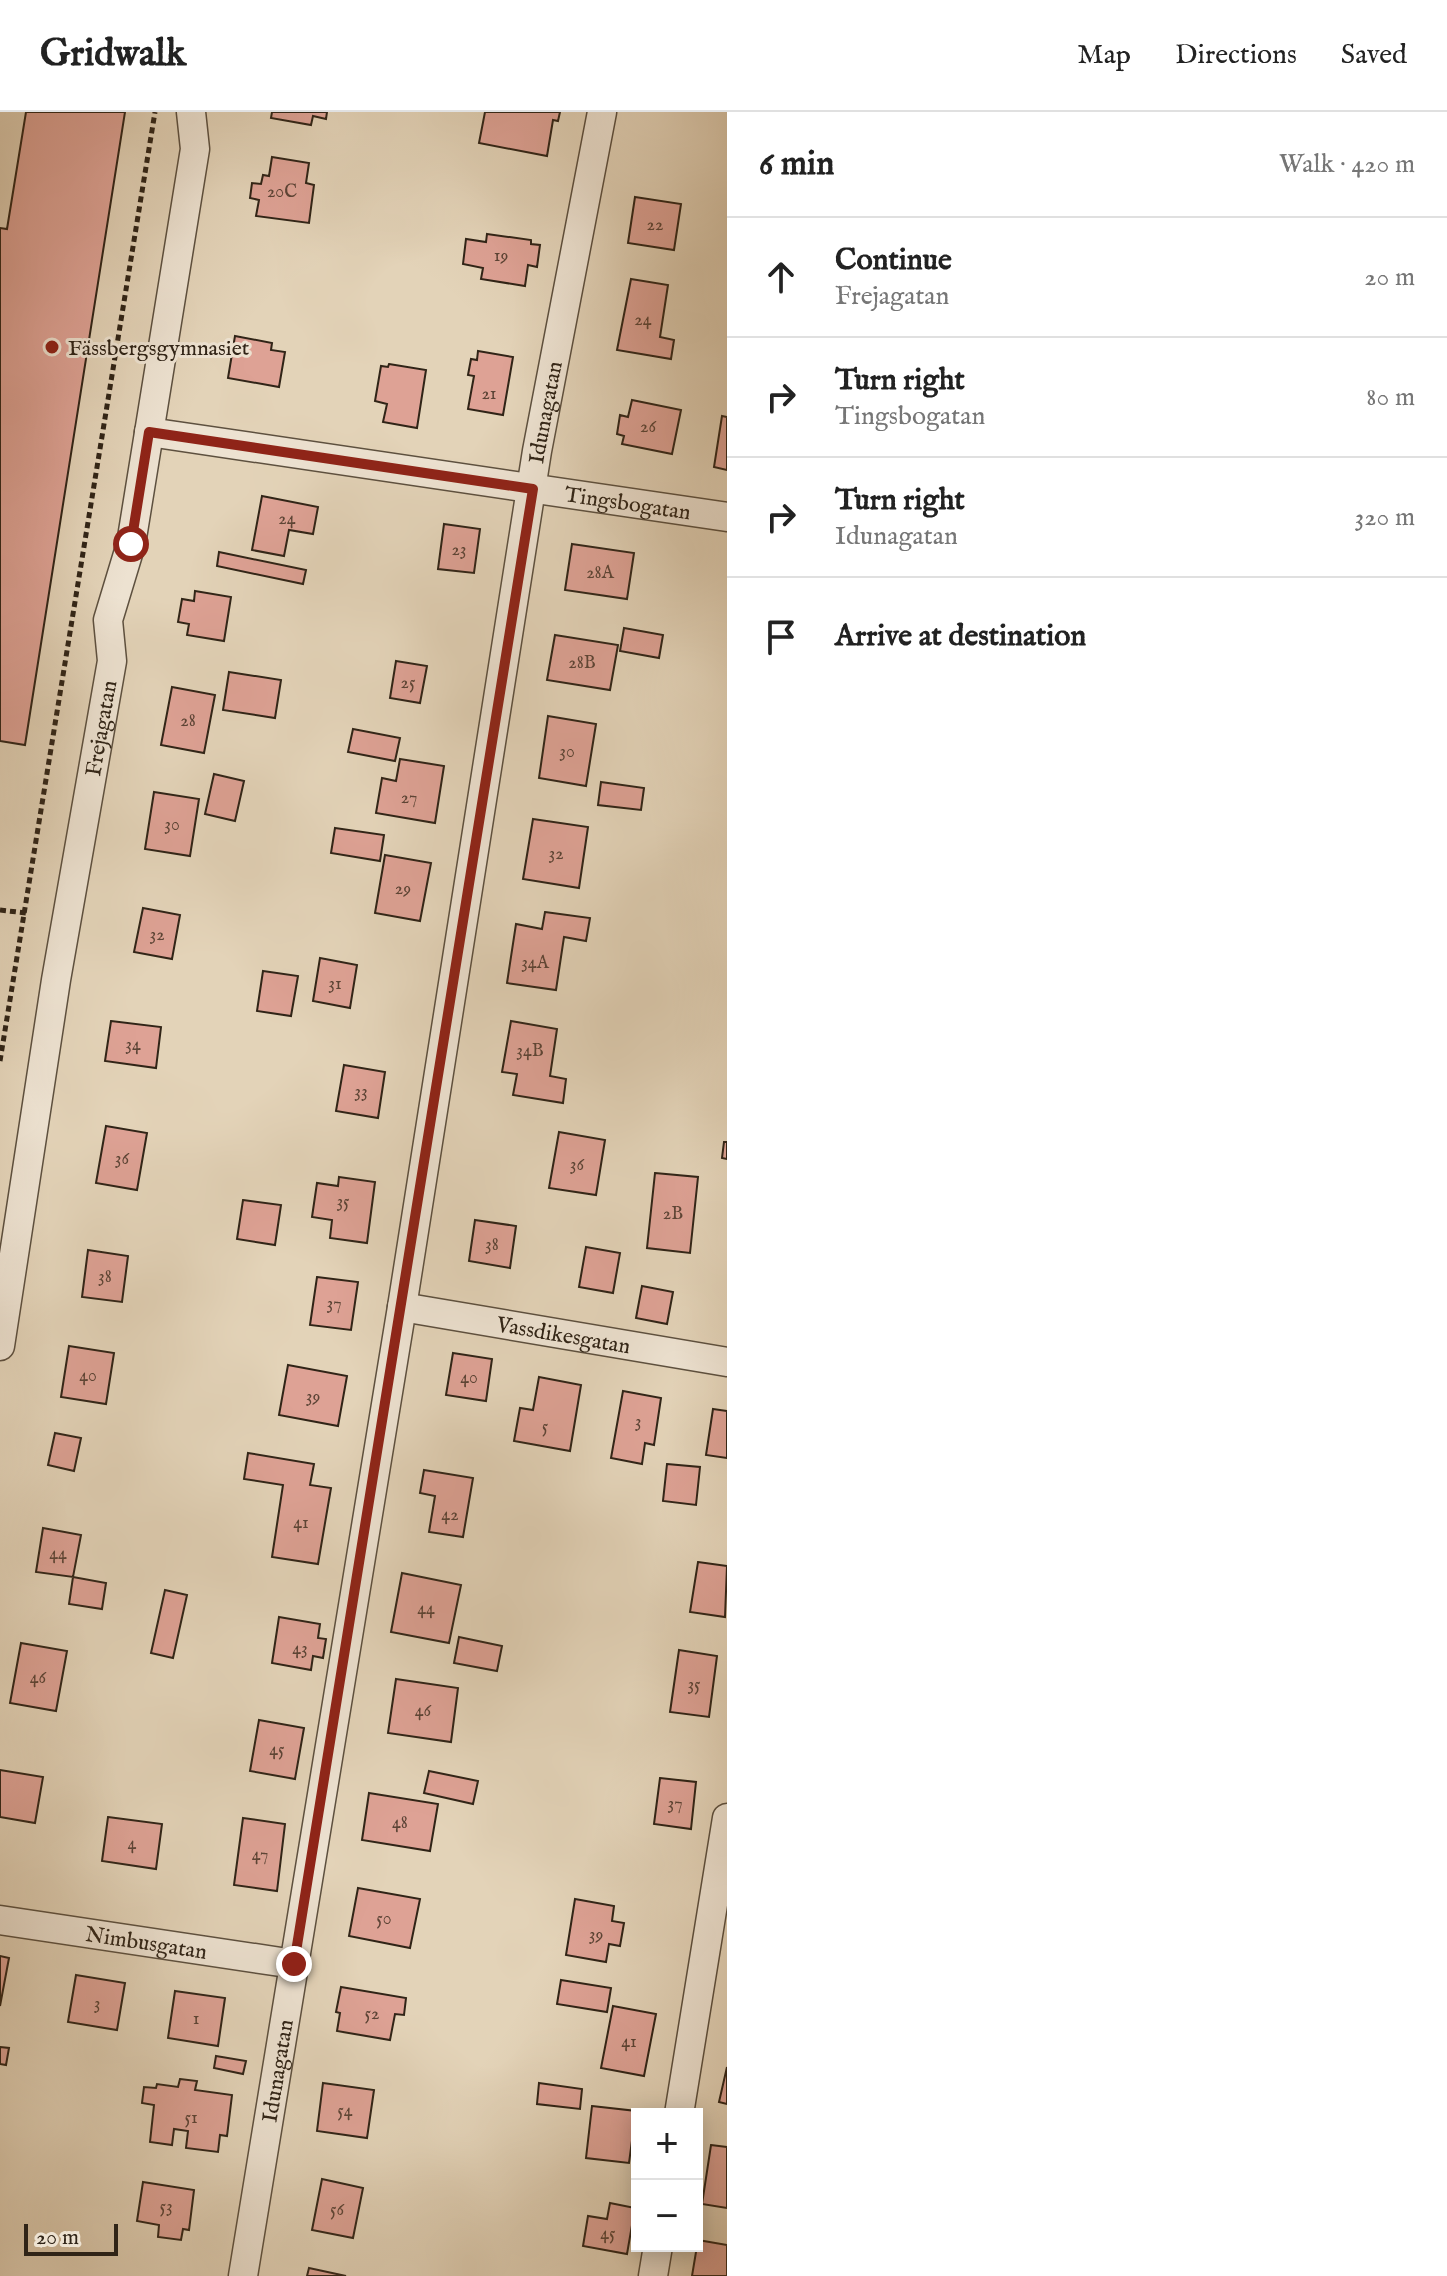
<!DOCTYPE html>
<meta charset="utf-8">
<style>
:root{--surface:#fff;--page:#f6f6f6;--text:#222;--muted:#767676;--line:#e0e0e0}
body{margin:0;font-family:"IM FELL English",serif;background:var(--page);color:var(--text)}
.controls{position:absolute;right:24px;bottom:24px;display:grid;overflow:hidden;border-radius:0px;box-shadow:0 4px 20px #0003}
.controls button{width:72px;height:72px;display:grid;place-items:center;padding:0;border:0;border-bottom:2px solid var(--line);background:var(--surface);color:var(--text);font:40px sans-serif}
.scale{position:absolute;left:24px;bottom:20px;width:94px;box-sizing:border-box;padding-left:8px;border:4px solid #302417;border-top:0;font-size:22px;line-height:28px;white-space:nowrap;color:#302417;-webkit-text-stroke:6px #ede2d1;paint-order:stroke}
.stop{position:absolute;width:24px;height:24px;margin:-18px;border:6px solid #8f2418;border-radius:50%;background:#fff}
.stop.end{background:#8f2418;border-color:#fff;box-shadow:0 2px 8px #0008}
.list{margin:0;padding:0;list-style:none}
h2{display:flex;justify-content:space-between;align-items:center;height:104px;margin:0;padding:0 32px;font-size:34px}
h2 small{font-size:26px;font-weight:400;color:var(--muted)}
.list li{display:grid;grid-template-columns:52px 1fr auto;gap:24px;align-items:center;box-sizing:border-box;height:120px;padding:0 32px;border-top:2px solid var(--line)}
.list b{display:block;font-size:30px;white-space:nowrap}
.list p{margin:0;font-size:26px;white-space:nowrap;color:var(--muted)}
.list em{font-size:26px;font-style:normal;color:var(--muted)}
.icon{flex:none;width:44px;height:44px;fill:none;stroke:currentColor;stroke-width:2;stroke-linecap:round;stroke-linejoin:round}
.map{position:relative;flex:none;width:727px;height:2164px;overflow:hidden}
header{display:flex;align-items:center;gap:48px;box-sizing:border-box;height:112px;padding:0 40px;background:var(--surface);border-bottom:2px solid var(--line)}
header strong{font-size:38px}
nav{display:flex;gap:44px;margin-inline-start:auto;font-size:28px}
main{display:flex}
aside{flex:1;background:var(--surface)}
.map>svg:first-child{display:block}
.building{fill:#dea295;stroke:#302417;stroke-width:2}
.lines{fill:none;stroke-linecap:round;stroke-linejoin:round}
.street-casing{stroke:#5d503f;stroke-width:31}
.path{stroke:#302417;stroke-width:5;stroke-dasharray:6 4;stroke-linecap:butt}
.street{stroke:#ede2d1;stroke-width:28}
.route{stroke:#8f2418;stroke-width:10}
.poi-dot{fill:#8f2418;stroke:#ede2d1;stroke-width:3}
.labels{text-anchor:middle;stroke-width:6;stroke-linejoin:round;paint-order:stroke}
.number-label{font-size:18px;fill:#5c4436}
.poi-label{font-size:22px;fill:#302417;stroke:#ede2d1;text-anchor:start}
.street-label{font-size:22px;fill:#302417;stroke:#ede2d1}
</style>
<header>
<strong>Gridwalk</strong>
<nav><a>Map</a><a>Directions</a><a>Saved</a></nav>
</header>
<main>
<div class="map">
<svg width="727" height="2164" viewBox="0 0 727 2164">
<rect width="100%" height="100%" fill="#e3d3b8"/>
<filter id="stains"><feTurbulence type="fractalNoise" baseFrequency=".0025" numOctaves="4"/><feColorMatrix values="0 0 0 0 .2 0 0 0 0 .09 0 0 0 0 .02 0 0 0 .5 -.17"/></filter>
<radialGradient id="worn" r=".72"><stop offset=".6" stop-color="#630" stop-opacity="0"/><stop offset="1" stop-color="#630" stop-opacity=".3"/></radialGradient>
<path class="building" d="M 26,0 L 125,0 L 25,633 L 0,629 L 0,116 L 7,117 Z
M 272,0 L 327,0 L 326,7 L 313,4 L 311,13 L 271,6 Z
M 485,0 L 560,0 L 558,9 L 553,8 L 547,44 L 479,31 Z
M 272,45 L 309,51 L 306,71 L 314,73 L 309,111 L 256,104 L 259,88 L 250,86 L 252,71 L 261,72 L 263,63 L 269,64 Z
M 635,85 L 681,92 L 674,138 L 628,131 Z
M 487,122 L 531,128 L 531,132 L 540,133 L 537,155 L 528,153 L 525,174 L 481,167 L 483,156 L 463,152 L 466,127 L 486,130 Z
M 631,167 L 668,173 L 660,225 L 674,228 L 671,247 L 617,238 Z
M 235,224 L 272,231 L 271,238 L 285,240 L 279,275 L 228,266 Z
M 478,239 L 513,245 L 503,303 L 468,297 L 474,264 L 468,263 L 471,247 L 477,248 Z
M 389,252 L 426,258 L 417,316 L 383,310 L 387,292 L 375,289 L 381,254 L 388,255 Z
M 632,288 L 681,298 L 672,342 L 622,332 L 624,324 L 617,322 L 620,303 L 628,305 Z
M 722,304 L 727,305 L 727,358 L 714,355 Z
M 262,384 L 318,395 L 313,422 L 289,418 L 284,444 L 252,438 Z
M 444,412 L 480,417 L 474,461 L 438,457 Z
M 572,432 L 634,441 L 627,487 L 565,478 Z
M 219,440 L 306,458 L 303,472 L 217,454 Z
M 195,479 L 231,485 L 224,529 L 187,523 L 189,512 L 178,510 L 182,487 L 194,489 Z
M 624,516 L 663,523 L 659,546 L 620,539 Z
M 555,523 L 618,533 L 610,578 L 547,568 Z
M 396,549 L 427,554 L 420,591 L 390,586 Z
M 229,560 L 281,568 L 275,606 L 223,598 Z
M 172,575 L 215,583 L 204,641 L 161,633 Z
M 548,604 L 596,612 L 586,674 L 539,666 Z
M 353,617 L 400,626 L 395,649 L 348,640 Z
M 400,647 L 444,654 L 435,711 L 376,701 L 382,666 L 396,669 Z
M 214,662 L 244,669 L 235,709 L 205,702 Z
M 601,670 L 644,676 L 641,698 L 598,693 Z
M 154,680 L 199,687 L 190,744 L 145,737 Z
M 533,707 L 588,715 L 579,776 L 523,767 Z
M 335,716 L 384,723 L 380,749 L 331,741 Z
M 385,743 L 431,751 L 420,809 L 375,801 Z
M 143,796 L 180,803 L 172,847 L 134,840 Z
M 545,800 L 590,806 L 586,829 L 564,825 L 556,878 L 507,871 L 516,812 L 542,817 Z
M 320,846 L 357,853 L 350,896 L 313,889 Z
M 263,859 L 298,864 L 291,904 L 257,899 Z
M 111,909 L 161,915 L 156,956 L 105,949 Z
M 511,909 L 557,917 L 550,964 L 566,967 L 563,991 L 513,983 L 517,962 L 502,960 Z
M 344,953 L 385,960 L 378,1006 L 336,999 Z
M 106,1014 L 147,1021 L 137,1078 L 96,1071 Z
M 559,1020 L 605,1028 L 596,1083 L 549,1076 Z
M 724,1030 L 727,1030 L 727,1047 L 722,1046 Z
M 655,1061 L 698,1065 L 690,1141 L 647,1136 Z
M 339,1065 L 375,1070 L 367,1131 L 330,1126 L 332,1108 L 312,1105 L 317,1071 L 338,1074 Z
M 243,1088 L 281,1093 L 275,1133 L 237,1127 Z
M 475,1108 L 516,1114 L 510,1156 L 469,1149 Z
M 586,1135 L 620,1141 L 613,1181 L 579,1175 Z
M 88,1138 L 128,1144 L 122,1190 L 82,1185 Z
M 317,1165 L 358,1170 L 351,1218 L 310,1213 Z
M 642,1174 L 673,1180 L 667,1212 L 636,1206 Z
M 69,1234 L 114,1241 L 106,1292 L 61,1285 Z
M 453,1241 L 492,1247 L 486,1289 L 446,1283 Z
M 288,1253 L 347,1264 L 338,1314 L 279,1303 Z
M 539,1265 L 581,1273 L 570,1339 L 514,1329 L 520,1296 L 533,1298 Z
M 623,1279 L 661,1286 L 654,1333 L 645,1331 L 642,1352 L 611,1346 Z
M 713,1297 L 727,1299 L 727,1346 L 706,1343 Z
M 55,1321 L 81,1326 L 74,1359 L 48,1353 Z
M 248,1341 L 314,1352 L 310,1373 L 331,1376 L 318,1452 L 272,1445 L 283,1373 L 244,1367 Z
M 667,1352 L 700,1355 L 696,1393 L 663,1389 Z
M 424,1358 L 473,1366 L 463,1425 L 429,1420 L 435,1384 L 420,1381 Z
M 43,1416 L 81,1423 L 73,1465 L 36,1460 Z
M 698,1450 L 727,1454 L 725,1505 L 690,1500 Z
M 402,1461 L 461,1473 L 449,1531 L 391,1520 Z
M 73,1465 L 106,1471 L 102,1497 L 69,1492 Z
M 165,1478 L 187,1483 L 173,1546 L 151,1541 Z
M 279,1505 L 320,1512 L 318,1526 L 326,1527 L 323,1546 L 313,1544 L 311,1558 L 272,1551 Z
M 459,1525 L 502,1534 L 497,1559 L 454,1551 Z
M 21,1531 L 67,1539 L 56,1599 L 10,1591 Z
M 679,1538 L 717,1544 L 709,1605 L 670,1600 Z
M 396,1567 L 458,1576 L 451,1630 L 388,1621 Z
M 259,1608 L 304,1616 L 295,1667 L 250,1659 Z
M 0,1658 L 43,1665 L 35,1711 L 0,1705 Z
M 429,1659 L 478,1669 L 473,1692 L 424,1681 Z
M 660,1666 L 696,1670 L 691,1717 L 654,1712 Z
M 369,1681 L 438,1692 L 430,1739 L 362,1728 Z
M 108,1705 L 162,1712 L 156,1757 L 102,1749 Z
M 243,1706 L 285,1712 L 277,1779 L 234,1773 Z
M 358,1776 L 420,1787 L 410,1836 L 349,1824 Z
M 575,1787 L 614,1794 L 612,1809 L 624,1811 L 620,1834 L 609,1832 L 606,1850 L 566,1843 Z
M 0,1844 L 9,1846 L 0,1894 Z
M 76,1863 L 125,1871 L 117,1918 L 68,1910 Z
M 561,1868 L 611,1876 L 607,1900 L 557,1892 Z
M 341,1875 L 406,1886 L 404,1903 L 395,1902 L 390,1928 L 337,1919 L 340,1901 L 336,1900 Z
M 175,1879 L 225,1886 L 218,1934 L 168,1926 Z
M 613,1894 L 656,1902 L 644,1964 L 601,1956 Z
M 0,1935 L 9,1936 L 6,1953 L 0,1952 Z
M 216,1944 L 246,1949 L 243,1962 L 214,1956 Z
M 727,1955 L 727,1992 L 719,1990 Z
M 180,1967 L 197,1969 L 195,1978 L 232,1983 L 227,2024 L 220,2023 L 218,2040 L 186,2036 L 188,2019 L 174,2017 L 172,2033 L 150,2030 L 154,1993 L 142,1991 L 144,1975 L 156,1976 L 157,1972 L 178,1975 Z
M 323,1971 L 374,1978 L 367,2026 L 317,2019 Z
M 539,1971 L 582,1977 L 580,1997 L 537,1992 Z
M 592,1994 L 636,1999 L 629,2051 L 586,2046 Z
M 711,2033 L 727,2035 L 727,2096 L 702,2092 Z
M 322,2067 L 363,2076 L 353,2126 L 312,2118 Z
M 143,2070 L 194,2078 L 189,2118 L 183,2117 L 181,2128 L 158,2125 L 159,2113 L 137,2109 Z
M 610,2091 L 635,2096 L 627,2142 L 583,2134 L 588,2104 L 607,2107 Z
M 698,2128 L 727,2133 L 727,2164 L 692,2164 Z
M 309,2156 L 346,2164 L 307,2164 Z"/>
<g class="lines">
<g class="street-casing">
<g id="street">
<path id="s1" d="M 149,320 L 727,405"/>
<path id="s2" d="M 402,1195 L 727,1250"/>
<path id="s3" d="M 0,1234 L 56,868 L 112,549 L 108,508 L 131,432 L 195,37 L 191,0"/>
<path id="s4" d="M 0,1808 L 294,1852"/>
<path d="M 679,2002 L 727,1706"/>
<path id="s5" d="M 243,2164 L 402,1195 L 537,339 L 602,0"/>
<path d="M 653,2164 L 658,2134"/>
</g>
</g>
<path class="path" d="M 0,798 L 26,801
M 0,949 L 155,0"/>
<use href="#street" class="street"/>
</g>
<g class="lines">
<path class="route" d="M 131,432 L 149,320 L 533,377 L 294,1852"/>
</g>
<circle class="poi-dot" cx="52" cy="235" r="8"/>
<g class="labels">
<g class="number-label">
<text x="282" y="85">20C</text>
<text x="655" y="118">22</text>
<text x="501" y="149">19</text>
<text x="643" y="213">24</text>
<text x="489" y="287">21</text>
<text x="648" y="320">26</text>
<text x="287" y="412">24</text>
<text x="459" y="443">23</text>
<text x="600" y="466">28A</text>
<text x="582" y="556">28B</text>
<text x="408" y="576">25</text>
<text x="188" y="614">28</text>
<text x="567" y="645">30</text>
<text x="409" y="691">27</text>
<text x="172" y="718">30</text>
<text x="556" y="747">32</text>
<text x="403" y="782">29</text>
<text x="157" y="828">32</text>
<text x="535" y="856">34A</text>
<text x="335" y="877">31</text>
<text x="133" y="938">34</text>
<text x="530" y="944">34B</text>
<text x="361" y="985">33</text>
<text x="122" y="1052">36</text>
<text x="577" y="1058">36</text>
<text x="343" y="1095">35</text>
<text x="673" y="1107">2B</text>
<text x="492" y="1138">38</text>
<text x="105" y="1170">38</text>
<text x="334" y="1197">37</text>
<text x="88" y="1269">40</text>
<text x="469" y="1271">40</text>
<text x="313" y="1290">39</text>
<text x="638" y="1315">3</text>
<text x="545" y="1320">5</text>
<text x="450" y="1408">42</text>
<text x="301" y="1416">41</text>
<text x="58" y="1447">44</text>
<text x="426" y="1502">44</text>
<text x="300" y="1542">43</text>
<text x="38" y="1571">46</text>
<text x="694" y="1578">35</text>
<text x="423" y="1604">46</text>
<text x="277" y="1643">45</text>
<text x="675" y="1697">37</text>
<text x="400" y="1716">48</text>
<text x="132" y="1737">4</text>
<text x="260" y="1748">47</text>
<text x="384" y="1812">50</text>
<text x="596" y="1828">39</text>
<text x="97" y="1897">3</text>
<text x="372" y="1907">52</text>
<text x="196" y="1912">1</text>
<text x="629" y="1935">41</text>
<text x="345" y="2004">54</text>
<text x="191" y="2011">51</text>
<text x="166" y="2100">53</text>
<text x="337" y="2103">56</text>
<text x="608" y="2127">45</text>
</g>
<g class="poi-label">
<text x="68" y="243">Fässbergsgymnasiet</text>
</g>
<g class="street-label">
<text dy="8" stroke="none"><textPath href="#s5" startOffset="1888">Idunagatan</textPath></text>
<text dy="8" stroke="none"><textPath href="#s1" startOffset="484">Tingsbogatan</textPath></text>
<text dy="8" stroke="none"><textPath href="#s3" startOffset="626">Frejagatan</textPath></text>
<text dy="8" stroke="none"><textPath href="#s2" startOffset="164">Vassdikesgatan</textPath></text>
<text dy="8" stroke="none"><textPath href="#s4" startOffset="148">Nimbusgatan</textPath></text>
<text dy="8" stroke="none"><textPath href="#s5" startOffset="208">Idunagatan</textPath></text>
</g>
</g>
<rect width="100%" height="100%" filter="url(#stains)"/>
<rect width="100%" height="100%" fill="url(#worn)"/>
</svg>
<div class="controls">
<button>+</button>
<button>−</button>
</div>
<div class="scale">20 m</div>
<div class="stop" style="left:131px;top:432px"></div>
<div class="stop end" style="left:294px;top:1852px"></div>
</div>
<aside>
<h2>6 min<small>Walk · 420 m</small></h2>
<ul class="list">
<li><svg class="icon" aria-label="ahead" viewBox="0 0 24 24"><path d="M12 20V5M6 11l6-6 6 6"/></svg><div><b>Continue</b><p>Frejagatan</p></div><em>20 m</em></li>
<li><svg class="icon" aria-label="right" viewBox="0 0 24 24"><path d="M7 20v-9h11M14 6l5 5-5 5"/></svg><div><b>Turn right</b><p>Tingsbogatan</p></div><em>80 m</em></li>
<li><svg class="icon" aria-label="right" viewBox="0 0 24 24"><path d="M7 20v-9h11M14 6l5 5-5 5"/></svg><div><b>Turn right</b><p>Idunagatan</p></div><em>320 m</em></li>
<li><svg class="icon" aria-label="arrive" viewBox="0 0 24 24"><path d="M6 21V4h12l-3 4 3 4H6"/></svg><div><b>Arrive at destination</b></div></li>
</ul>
</aside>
</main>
